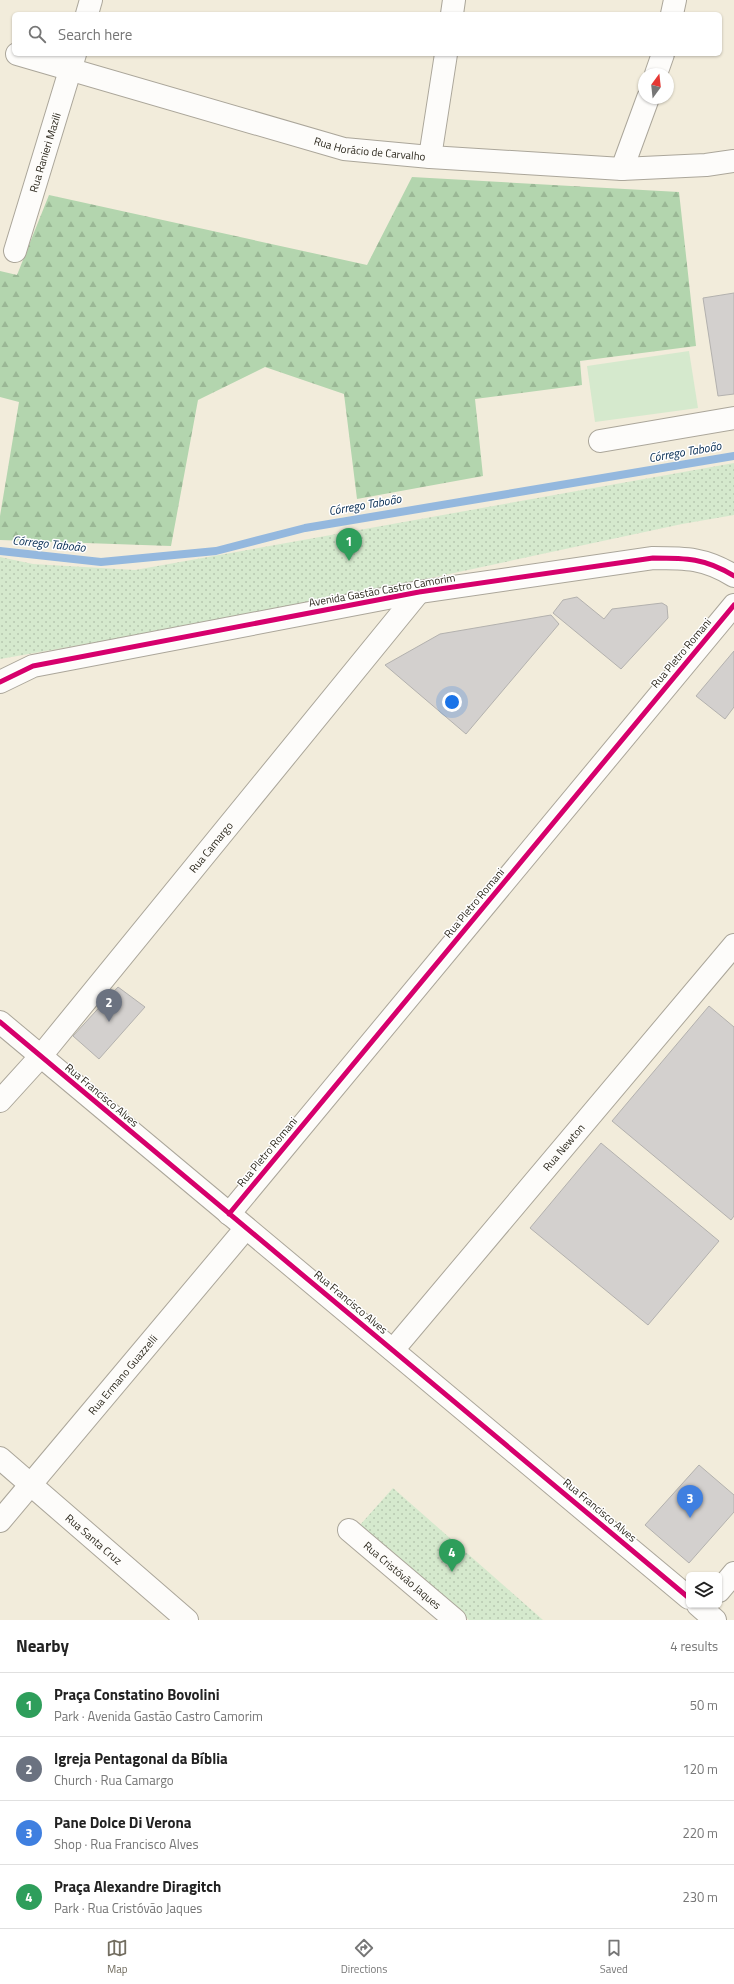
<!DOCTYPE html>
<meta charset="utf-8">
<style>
:root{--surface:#fff;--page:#f6f6f6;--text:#222;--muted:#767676;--line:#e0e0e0;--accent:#726d60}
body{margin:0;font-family:"Titillium Web",sans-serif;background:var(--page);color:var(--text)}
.controls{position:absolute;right:12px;bottom:12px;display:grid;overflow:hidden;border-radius:6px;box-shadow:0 1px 3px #0004}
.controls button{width:36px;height:36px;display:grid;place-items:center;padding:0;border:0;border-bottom:1px solid var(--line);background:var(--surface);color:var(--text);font:20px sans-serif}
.compass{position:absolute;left:638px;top:68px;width:36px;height:36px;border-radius:50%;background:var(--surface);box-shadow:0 1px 3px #0004;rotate:15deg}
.you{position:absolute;left:452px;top:702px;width:14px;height:14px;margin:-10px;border:3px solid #fff;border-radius:50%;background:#1a73e8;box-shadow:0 0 0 6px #1a73e833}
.badge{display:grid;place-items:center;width:26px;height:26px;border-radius:50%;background:var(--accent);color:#fff;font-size:13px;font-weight:700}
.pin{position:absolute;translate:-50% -33px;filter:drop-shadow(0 1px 2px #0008)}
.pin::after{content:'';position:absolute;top:21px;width:14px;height:12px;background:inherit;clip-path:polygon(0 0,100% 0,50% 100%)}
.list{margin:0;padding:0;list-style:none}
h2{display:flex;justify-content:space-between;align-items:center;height:52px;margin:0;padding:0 16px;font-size:17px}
h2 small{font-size:13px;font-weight:400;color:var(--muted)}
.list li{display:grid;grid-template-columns:26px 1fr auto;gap:12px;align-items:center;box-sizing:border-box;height:64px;padding:0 16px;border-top:1px solid var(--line)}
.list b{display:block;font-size:15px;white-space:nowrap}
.list p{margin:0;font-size:13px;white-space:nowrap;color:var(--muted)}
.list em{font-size:13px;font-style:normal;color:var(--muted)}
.icon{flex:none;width:22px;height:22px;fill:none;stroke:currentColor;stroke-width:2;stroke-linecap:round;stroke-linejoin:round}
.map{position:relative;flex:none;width:734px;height:1620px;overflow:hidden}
.search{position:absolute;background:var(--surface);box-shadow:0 1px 3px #0004;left:12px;right:12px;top:12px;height:44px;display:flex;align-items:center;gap:10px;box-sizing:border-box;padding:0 14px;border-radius:6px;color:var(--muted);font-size:15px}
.sheet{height:308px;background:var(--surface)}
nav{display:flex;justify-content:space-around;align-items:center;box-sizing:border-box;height:56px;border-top:1px solid var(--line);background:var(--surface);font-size:11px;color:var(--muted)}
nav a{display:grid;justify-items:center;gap:2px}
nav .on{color:var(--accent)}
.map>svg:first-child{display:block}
.forest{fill:url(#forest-firs)}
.park{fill:url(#park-dots)}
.pitch{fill:#d5e9cd}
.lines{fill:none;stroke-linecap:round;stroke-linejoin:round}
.stream{stroke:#94b8de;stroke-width:8}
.building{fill:#d3d0ce;stroke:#b3b1ae}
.minor-casing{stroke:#aba69a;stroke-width:24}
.tertiary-casing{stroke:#aba69a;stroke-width:24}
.minor{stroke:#fdfcfa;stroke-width:22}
.tertiary{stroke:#fdfcfa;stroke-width:22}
.cycleway-casing{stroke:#fff;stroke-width:8}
.cycleway{stroke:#d6006c;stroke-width:5}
.labels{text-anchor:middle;stroke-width:3;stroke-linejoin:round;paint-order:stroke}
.street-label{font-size:11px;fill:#2d291e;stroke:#fff}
.water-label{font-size:12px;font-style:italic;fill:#022950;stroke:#fff}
</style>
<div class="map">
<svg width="734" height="1620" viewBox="0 0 734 1620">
<defs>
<pattern id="forest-firs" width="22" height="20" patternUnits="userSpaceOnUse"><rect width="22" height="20" fill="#b3d5ae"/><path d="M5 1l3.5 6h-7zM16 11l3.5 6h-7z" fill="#9ab795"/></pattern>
<pattern id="park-dots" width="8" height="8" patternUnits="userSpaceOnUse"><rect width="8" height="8" fill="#d5e9cd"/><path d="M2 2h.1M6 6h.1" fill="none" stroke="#b7c8b0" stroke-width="1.8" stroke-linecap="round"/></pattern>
</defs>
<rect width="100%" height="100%" fill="#f2ecdb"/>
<path class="forest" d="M 412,177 L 679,192 L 696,346 L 580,361 L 582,385 L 475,399 L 483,476 L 357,499 L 344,394 L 265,367 L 198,400 L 171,546 L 0,540 L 0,516 L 19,402 L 0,397 L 0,271 L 17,275 L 49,195 L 367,265 Z"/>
<path class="park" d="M 734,463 L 734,515 L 682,524 L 281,610 L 0,659 L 0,557 L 33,564 L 135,570 Z
M 393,1488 L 543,1620 L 469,1620 L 360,1525 Z"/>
<path class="pitch" d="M 689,351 L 698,408 L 595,422 L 587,366 Z"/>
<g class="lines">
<path class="stream" d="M 0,551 L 101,562 L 216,551 L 305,528 L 734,456"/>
</g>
<path class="building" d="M 734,293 L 734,394 L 718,396 L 703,298 Z
M 577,597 L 604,619 L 612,609 L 662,603 L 667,606 L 668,618 L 621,669 L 553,613 L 563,600 Z
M 551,615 L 559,624 L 466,734 L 385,665 L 440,634 Z
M 734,651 L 734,707 L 725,719 L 696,696 Z
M 118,987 L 145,1007 L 99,1059 L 73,1036 Z
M 709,1006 L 734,1027 L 734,1216 L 731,1220 L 612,1121 Z
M 601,1143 L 719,1241 L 648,1325 L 530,1228 Z
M 699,1465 L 734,1495 L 734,1512 L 689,1563 L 645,1525 Z"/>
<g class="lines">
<g class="minor-casing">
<g id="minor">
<path d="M 87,14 L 91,0"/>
<path d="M 452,14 L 454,0"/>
<path d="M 672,14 L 675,0"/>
<path id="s1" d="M 17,54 L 344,149 L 430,157 L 622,169 L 706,165 L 734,161"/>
<path d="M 656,74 L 663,54"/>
<path d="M 430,157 L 446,54"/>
<path d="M 622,169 L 648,98"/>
<path id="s2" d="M 15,251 L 75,54"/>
<path d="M 600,441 L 734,418"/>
<path d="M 0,682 L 33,666 L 419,592 L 653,558 C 686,558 705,558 734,576"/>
<path id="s3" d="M 0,1101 L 40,1057 L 419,592"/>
<path d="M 229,1214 L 734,605"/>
<path id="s4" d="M 393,1350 L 734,945"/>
<path id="s5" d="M 0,1458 L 187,1620"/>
<path id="s6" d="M 0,1521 L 246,1228"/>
<path id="s7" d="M 349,1530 L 455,1620"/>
</g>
</g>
<g class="tertiary-casing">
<path id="tertiary" d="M 0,1022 L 689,1598
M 719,1591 L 734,1573
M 698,1605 L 715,1620"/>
</g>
<use href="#minor" class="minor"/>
<use href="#tertiary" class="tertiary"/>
<g class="cycleway-casing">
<path id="cycleway" d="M 0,682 L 33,666 L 419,592 L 653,558 C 686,558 705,558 734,576
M 0,1022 L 689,1598
M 229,1214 L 734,605"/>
</g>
<use href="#cycleway" class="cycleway"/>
</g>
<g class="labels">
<g class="street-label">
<text dy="4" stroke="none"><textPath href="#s1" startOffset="366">Rua Horácio de Carvalho</textPath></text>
<text dy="4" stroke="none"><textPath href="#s2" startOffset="103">Rua Ranieri Mazili</textPath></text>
<text transform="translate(382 590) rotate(-10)" y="4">Avenida Gastão Castro Camorim</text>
<text transform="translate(681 653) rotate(-50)" y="4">Rua Pletro Romani</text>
<text dy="4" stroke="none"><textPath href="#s3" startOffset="330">Rua Camargo</textPath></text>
<text transform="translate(474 903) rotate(-50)" y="4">Rua Pletro Romani</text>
<text transform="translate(102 1095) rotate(40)" y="4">Rua Francisco Alves</text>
<text dy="4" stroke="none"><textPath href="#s4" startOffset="265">Rua Newton</textPath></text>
<text transform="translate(267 1152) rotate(-50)" y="4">Rua Pletro Romani</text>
<text transform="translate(351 1302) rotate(40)" y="4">Rua Francisco Alves</text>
<text dy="4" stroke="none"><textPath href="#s6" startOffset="191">Rua Ermano Guazzelli</textPath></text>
<text transform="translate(600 1510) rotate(40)" y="4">Rua Francisco Alves</text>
<text dy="4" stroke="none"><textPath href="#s5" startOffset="124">Rua Santa Cruz</textPath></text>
<text dy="4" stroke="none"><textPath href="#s7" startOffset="70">Rua Cristóvão Jaques</textPath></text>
</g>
<g class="water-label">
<text transform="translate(685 452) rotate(-10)" y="4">Córrego Taboão</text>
<text transform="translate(365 505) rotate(-10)" y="4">Córrego Taboão</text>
<text transform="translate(49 544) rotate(6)" y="4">Córrego Taboão</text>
</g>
</g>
</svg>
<div class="controls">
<button><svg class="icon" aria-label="layers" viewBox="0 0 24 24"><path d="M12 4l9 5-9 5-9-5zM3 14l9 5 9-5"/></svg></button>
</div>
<svg class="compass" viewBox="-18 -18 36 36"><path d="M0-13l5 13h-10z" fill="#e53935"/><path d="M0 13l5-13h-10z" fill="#767676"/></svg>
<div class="you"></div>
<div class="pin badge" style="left:349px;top:561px;background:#2e9e5b">1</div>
<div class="pin badge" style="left:109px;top:1022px;background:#6b7280">2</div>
<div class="pin badge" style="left:690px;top:1518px;background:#3f7fe0">3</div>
<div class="pin badge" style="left:452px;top:1572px;background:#2e9e5b">4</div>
<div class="search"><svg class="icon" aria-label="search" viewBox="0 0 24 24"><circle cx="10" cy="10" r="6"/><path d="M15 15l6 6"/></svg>Search here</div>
</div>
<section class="sheet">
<h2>Nearby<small>4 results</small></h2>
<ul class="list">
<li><span class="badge" style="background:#2e9e5b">1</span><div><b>Praça Constatino Bovolini</b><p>Park · Avenida Gastão Castro Camorim</p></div><em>50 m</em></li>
<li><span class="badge" style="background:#6b7280">2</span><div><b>Igreja Pentagonal da Bíblia</b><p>Church · Rua Camargo</p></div><em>120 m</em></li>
<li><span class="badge" style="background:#3f7fe0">3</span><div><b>Pane Dolce Di Verona</b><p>Shop · Rua Francisco Alves</p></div><em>220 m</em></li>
<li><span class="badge" style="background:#2e9e5b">4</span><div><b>Praça Alexandre Diragitch</b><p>Park · Rua Cristóvão Jaques</p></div><em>230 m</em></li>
</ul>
</section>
<nav>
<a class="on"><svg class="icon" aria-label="map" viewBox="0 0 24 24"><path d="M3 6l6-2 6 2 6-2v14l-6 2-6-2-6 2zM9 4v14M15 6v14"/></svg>Map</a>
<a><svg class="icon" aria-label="directions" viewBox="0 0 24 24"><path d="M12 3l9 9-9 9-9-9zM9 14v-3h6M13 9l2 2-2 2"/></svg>Directions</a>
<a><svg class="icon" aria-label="saved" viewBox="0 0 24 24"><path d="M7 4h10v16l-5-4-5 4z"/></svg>Saved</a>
</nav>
